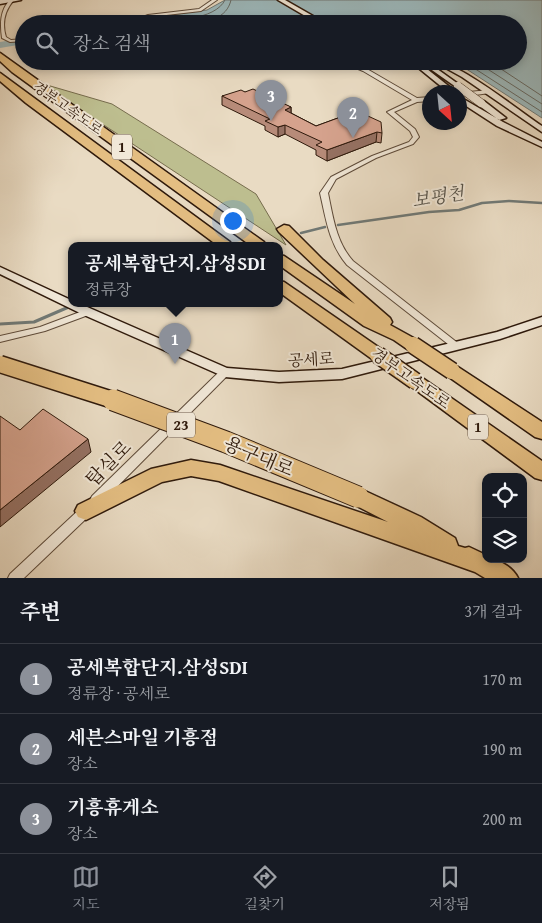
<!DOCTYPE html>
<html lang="ko">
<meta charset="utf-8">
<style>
:root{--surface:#171b24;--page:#20242c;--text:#f1f3f6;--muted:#9ea1a6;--line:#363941;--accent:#8c9099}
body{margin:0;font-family:"Gentium Book Plus","Noto Serif KR",serif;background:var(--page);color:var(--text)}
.controls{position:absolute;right:15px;bottom:15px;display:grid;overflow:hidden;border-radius:10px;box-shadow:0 2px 8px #0003}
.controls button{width:45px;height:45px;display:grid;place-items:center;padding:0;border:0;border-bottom:1px solid var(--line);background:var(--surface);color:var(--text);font:25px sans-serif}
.compass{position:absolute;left:422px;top:85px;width:45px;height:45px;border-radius:50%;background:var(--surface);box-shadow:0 2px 8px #0003;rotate:153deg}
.you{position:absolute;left:232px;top:220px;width:18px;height:18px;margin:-12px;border:4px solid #fff;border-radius:50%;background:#1a73e8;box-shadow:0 0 0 8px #1a73e833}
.badge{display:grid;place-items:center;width:32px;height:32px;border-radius:50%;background:var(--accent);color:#fff;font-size:16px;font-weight:700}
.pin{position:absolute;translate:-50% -41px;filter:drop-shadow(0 1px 2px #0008)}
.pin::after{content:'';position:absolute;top:26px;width:18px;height:15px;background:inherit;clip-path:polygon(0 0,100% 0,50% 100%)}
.popup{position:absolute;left:68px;top:242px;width:215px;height:65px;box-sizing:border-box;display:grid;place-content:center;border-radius:10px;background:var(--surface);filter:drop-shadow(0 1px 4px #0005);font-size:16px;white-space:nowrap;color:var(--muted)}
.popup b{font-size:19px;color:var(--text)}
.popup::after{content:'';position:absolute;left:50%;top:100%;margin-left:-10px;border:10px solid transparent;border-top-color:var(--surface)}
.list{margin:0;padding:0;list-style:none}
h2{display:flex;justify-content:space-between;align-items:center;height:65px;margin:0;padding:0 20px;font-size:21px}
h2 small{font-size:16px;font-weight:400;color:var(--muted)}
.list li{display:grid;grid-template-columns:32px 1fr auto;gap:15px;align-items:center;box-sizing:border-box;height:70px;padding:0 20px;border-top:1px solid var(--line)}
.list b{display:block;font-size:19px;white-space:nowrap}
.list p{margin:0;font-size:16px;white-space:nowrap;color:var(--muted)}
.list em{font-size:16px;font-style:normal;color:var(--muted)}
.icon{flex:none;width:28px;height:28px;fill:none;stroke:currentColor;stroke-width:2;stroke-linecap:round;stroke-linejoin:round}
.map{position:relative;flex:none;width:542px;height:578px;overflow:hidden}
.search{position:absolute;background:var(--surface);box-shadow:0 2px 8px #0003;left:15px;right:15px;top:15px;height:55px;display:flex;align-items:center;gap:12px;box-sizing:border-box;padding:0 18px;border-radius:28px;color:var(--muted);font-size:19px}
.sheet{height:275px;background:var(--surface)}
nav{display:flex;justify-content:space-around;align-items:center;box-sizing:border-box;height:70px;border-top:1px solid var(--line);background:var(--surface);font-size:14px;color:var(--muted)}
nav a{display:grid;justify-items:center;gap:2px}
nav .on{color:var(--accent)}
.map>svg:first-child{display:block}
.green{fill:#bdbe8f;stroke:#766c4d}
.water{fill:#9cb9bd;stroke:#707976}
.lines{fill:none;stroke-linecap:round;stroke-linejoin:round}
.shore{stroke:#656964;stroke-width:1}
.stream-far1{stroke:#707976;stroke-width:2.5}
.stream{stroke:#707976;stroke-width:3}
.river{fill:#9cb9bd;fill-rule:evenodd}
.street-casing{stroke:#5d4a39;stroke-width:2}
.secondary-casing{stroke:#2e190b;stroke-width:3}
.highway-casing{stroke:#2e190b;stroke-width:3}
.street{fill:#f1e8d8;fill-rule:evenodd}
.secondary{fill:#f1e8d8;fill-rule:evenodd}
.highway{fill:#e4be82;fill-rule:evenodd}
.secondary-bridge-casing{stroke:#2e190b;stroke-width:9;stroke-linecap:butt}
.highway-bridge-far1-casing{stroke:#2e190b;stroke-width:19;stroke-linecap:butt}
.highway-bridge-casing{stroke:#2e190b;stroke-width:23;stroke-linecap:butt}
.secondary-bridge{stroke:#f1e8d8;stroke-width:8}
.highway-bridge-far1{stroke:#e4be82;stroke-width:16}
.highway-bridge{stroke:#e4be82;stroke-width:21}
.wall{fill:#b78b79;stroke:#2e190b}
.shaded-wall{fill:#957163;stroke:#2e190b}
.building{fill:#d5a28d;stroke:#2e190b}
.labels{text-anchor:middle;stroke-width:4;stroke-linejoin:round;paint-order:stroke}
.far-street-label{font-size:14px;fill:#2e190b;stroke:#f1e8d8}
.shield{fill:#f1e8d8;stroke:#685748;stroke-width:1}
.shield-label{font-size:15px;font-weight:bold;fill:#2e190b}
.street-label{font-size:16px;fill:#2e190b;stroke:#f1e8d8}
.water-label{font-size:18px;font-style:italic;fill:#545149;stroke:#f1e8d8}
.near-street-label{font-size:19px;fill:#2e190b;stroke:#f1e8d8}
</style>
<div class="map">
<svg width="542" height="578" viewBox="0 0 542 578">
<rect width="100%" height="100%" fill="#e9dbc3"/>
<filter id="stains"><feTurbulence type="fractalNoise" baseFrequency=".004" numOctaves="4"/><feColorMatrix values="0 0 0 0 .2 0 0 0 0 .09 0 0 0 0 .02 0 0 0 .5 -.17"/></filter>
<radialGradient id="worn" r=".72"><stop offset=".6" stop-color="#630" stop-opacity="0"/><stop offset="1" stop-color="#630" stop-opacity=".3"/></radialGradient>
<path class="green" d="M 40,83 L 112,104 L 256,194 L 286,245 Z"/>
<path class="water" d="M 225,0 L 542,0 L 542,118 L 454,61 L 518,61 L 518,24 L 132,24 L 156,17 L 207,10 Z"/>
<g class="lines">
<path class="shore" d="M 150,24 C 171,20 215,21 225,0
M 190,24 C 207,22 227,19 231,0
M 463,61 L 542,112
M 475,61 L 542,104
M 489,61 L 542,96"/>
<path class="stream-far1" d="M 338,225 L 429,212 L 459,210 L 482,203 L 509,201 L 542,203
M 301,233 L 325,227"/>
<path class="stream" d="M 0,324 L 34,322 L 78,303"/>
<path class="river" d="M 24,38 L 24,44 L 0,48 L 0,42 Z"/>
<g class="street-casing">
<path id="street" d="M 10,0 L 13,1 C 4,12 2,24 6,37 L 11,40 L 24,39 L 24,41 L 10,42 L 2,38 C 0,24 0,10 10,0 Z
M 212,0 L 217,0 L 201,11 L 149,17 L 132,24 L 125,24 L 148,15 L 199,9 Z
M 339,61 L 346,61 L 367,69 L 417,98 L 430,97 L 430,101 L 417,102 L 394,112 L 415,129 L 419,137 L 413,144 L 376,158 L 336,179 L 328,193 C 333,217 336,242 353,261 L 459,344 L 461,346 L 459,348 L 453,348 L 347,265 C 329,244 326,219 320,193 L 331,177 L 372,156 L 409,142 L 413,137 L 410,131 L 387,112 L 412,100 L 363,71 Z
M 488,90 L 491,92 L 490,93 L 460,97 L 460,93 Z
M 88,309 L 91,310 L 93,312 L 91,314 L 45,331 L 0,342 L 0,336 L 40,327 Z
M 225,368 L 229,370 L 230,372 L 229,374 L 100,504 L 96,505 L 92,504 L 90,500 L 92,496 L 221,370 Z
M 87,505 L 91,506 L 93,510 L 91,514 L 24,578 L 8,578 L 10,574 L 83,506 Z"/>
</g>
<g class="secondary-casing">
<path id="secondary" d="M 0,0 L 21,0 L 0,4 Z
M 278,0 L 285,0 L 327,24 L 319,24 Z
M 410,61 L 417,61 L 456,92 L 448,92 Z
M 433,61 C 458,61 519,111 542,126 L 542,132 L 462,77 Z
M 429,66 L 433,66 L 461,86 L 456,87 L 429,68 Z
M 460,97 L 503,122 L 542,142 L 542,147 L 497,126 L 460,102 Z
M 478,101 L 484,101 L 506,118 L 499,120 L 478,105 Z
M 0,267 L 71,300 L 71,303 L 78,303 L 227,368 L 279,372 L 342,369 L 497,332 L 542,317 L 542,325 L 500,339 L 342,379 L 279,382 L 225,377 L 84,315 L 0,274 Z"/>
</g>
<g class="highway-casing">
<path id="highway" d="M 0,53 L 264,242 L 266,245 L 250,245 L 12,72 L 0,61 Z
M 0,73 L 230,242 L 232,245 L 217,245 L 26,103 L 0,81 Z
M 284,225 L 289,226 L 323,260 L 390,318 L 392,322 L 390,325 L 419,341 L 421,345 L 419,349 L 413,351 L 407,349 L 394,340 L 364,326 L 279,265 L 279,255 L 284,256 L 355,304 L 279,232 L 277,229 Z
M 279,281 L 284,282 L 384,351 L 386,355 L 384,359 L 378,361 L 372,359 L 279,292 Z
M 452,365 L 458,367 L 542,422 L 542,439 L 535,437 L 446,375 L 443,371 L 446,367 Z
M 415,375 L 421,377 L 542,461 L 542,480 L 535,478 L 409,385 L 406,381 L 409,377 Z
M 191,460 L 220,465 L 388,522 L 351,503 L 348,497 L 351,491 L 358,488 L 365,491 L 421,517 L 455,538 L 458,546 L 465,548 L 469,547 L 486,555 L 486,559 C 498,559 512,566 518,578 L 485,578 L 475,572 L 219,481 L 191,476 L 162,482 L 86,520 L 78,517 L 75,511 L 78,505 L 151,469 Z"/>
</g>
<use href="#street" class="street"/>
<use href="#secondary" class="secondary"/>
<use href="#highway" class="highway"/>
<g class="secondary-bridge-casing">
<path id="secondary-bridge" d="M 458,86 L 481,103"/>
</g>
<g class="highway-bridge-far1-casing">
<path id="highway-bridge-far1" d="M 413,345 L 452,371
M 378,355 L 415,381
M 0,364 L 116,401"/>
</g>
<g class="highway-bridge-casing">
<path id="highway-bridge" d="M 113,400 L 226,442 L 358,497"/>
</g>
<use href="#secondary-bridge" class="secondary-bridge"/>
<use href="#highway-bridge-far1" class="highway-bridge-far1"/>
<use href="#highway-bridge" class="highway-bridge"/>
</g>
<path class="wall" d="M 245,92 L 291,107 L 291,113 L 316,126 L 357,111 L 382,133 L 381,143 L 376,142 L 327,161 L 316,155 L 316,150 L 285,134 L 278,137 L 265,130 L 265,126 L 222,105 L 222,96 Z"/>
<path class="shaded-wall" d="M 291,107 L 291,116 L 285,110 Z
M 285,125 L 285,134 L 278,137 L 278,127 Z
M 377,132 L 376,142 L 327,161 L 327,150 Z
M 88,439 L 91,452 L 0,527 L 0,510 Z"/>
<path class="building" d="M 253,89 L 291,107 L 285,110 L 316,126 L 357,111 L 381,122 L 382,133 L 377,132 L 327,150 L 316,145 L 322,142 L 285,125 L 278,127 L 265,121 L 270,119 L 222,96 L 241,90 L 245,92 Z
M 43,409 L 88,439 L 0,510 L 0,416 L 20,430 Z"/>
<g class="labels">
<g class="far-street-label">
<text transform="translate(68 108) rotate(35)" y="5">경부고속도로</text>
</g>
<g class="shield">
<rect x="112" y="134.5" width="20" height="25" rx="4"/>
<rect x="167" y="412.5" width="28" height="25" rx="4"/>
<rect x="468" y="414.5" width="20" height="25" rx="4"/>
</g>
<g class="shield-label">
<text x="122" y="152">1</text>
<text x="181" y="430">23</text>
<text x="478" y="432">1</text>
</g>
<g class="street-label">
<text transform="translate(311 359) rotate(-3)" y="6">공세로</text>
<text transform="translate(411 378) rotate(35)" y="6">경부고속도로</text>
</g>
<g class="water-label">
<text transform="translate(438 197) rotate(-9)" y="6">보평천</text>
</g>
<g class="near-street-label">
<text transform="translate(259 456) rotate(23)" y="7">용구대로</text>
<text transform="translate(108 463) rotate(-45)" y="7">탑실로</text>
</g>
</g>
<rect width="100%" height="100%" filter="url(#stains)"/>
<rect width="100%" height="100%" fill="url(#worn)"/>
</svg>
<div class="controls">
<button><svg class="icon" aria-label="locate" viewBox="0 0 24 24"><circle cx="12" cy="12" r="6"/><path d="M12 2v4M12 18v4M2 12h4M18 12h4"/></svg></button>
<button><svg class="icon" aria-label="layers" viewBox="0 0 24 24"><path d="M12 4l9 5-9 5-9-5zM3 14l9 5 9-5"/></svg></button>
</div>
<svg class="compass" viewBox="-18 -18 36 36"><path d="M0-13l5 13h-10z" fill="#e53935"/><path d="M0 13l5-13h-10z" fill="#9ea1a6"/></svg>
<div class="you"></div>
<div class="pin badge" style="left:175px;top:364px">1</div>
<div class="popup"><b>공세복합단지.삼성SDI</b>정류장</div>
<div class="pin badge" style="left:353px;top:138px">2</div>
<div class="pin badge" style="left:271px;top:121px">3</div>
<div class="search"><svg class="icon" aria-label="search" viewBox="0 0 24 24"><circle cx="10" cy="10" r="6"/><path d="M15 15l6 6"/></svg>장소 검색</div>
</div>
<section class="sheet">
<h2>주변<small>3개 결과</small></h2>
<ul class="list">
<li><span class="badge">1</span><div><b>공세복합단지.삼성SDI</b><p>정류장 · 공세로</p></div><em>170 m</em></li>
<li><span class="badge">2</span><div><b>세븐스마일 기흥점</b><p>장소</p></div><em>190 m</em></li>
<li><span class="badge">3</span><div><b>기흥휴게소</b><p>장소</p></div><em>200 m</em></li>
</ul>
</section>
<nav>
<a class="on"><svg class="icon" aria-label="map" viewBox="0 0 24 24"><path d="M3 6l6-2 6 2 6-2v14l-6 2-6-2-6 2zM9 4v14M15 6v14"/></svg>지도</a>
<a><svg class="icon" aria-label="directions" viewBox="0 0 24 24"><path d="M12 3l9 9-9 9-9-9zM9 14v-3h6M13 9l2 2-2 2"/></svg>길찾기</a>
<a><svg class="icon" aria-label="saved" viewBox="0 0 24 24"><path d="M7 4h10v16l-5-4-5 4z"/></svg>저장됨</a>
</nav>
